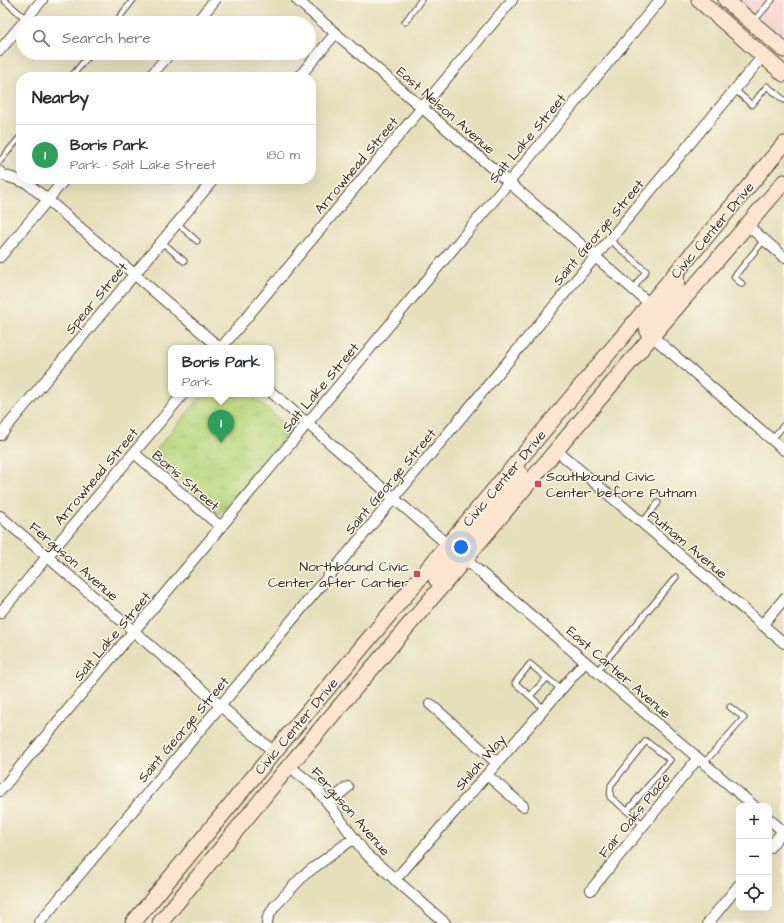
<!DOCTYPE html>
<meta charset="utf-8">
<style>
:root{--surface:#fff;--page:#f2f2f3;--text:#2b2b33;--muted:#7c7c81;--line:#e1e1e2;--accent:#111827}
body{margin:0;font-family:"Architects Daughter",sans-serif;background:var(--page);color:var(--text)}
.controls{position:absolute;right:12px;bottom:12px;display:grid;overflow:hidden;border-radius:8px;box-shadow:0 4px 16px #0002}
.controls button{width:36px;height:36px;display:grid;place-items:center;padding:0;border:0;border-bottom:1px solid var(--line);background:var(--surface);color:var(--text);font:20px sans-serif}
.you{position:absolute;left:461px;top:547px;width:14px;height:14px;margin:-10px;border:3px solid #fff;border-radius:50%;background:#1a73e8;box-shadow:0 0 0 6px #1a73e833}
.badge{display:grid;place-items:center;width:26px;height:26px;border-radius:50%;background:var(--accent);color:#fff;font-size:13px;font-weight:700}
.pin{position:absolute;translate:-50% -33px;filter:drop-shadow(0 1px 2px #0008)}
.pin::after{content:'';position:absolute;top:21px;width:14px;height:12px;background:inherit;clip-path:polygon(0 0,100% 0,50% 100%)}
.popup{position:absolute;left:168px;top:345px;width:106px;height:52px;box-sizing:border-box;display:grid;place-content:center;border-radius:8px;background:var(--surface);filter:drop-shadow(0 1px 3px #0005);font-size:13px;white-space:nowrap;color:var(--muted)}
.popup b{font-size:15px;color:var(--text)}
.popup::after{content:'';position:absolute;left:50%;top:100%;margin-left:-8px;border:8px solid transparent;border-top-color:var(--surface)}
.list{margin:0;padding:0;list-style:none}
h2{display:flex;justify-content:space-between;align-items:center;height:52px;margin:0;padding:0 16px;font-size:17px}
h2 small{font-size:13px;font-weight:400;color:var(--muted)}
.list li{display:grid;grid-template-columns:26px 1fr auto;gap:12px;align-items:center;box-sizing:border-box;height:60px;padding:0 16px;border-top:1px solid var(--line)}
.list b{display:block;font-size:15px;white-space:nowrap}
.list p{margin:0;font-size:13px;white-space:nowrap;color:var(--muted)}
.list em{font-size:13px;font-style:normal;color:var(--muted)}
.icon{flex:none;width:22px;height:22px;fill:none;stroke:currentColor;stroke-width:2;stroke-linecap:round;stroke-linejoin:round}
.map{position:relative;flex:none;width:784px;height:923px;overflow:hidden}
.search{position:absolute;background:var(--surface);box-shadow:0 4px 16px #0002;left:16px;top:16px;width:300px;height:44px;display:flex;align-items:center;gap:10px;box-sizing:border-box;padding:0 14px;border-radius:22px;color:var(--muted);font-size:15px}
.panel{position:absolute;background:var(--surface);box-shadow:0 4px 16px #0002;left:16px;top:72px;width:300px;height:112px;border-radius:16px}
.map>svg:first-child{display:block}
.built{fill:#f7d0cc}
.park{fill:url(#park-tufts);stroke:#7a804c}
.lines{fill:none;stroke-linecap:round;stroke-linejoin:round}
.service-casing{stroke:#554536;stroke-width:7}
.minor-casing{stroke:#554536;stroke-width:12}
.secondary-casing{stroke:#554536;stroke-width:17}
.service{stroke:#fff;stroke-width:5}
.minor{stroke:#fff;stroke-width:10}
.secondary{stroke:#fbe5cf;stroke-width:15}
.poi-dot{fill:#d1495b;stroke:#fbf7ec;stroke-width:1.5}
.labels{text-anchor:middle;stroke-width:3;stroke-linejoin:round;paint-order:stroke}
.street-label{font-size:14px;fill:#3b2a1e;stroke:#fbf7ec}
.poi-label{font-size:14px;fill:#3b2a1e;stroke:#fbf7ec;text-anchor:start}
</style>
<div class="map">
<svg width="784" height="923" viewBox="0 0 784 923">
<defs>
<pattern id="park-tufts" width="24" height="20" patternUnits="userSpaceOnUse"><rect width="24" height="20" fill="#b8d57b"/><path d="M3 7l-1-3M5 7V3M7 7l1-3M15 17l-1-3M17 17v-4M19 17l1-3" fill="none" stroke="#9fb76a"/></pattern>
</defs>
<rect width="100%" height="100%" fill="#fbf7ec"/>
<filter id="ink" filterUnits="userSpaceOnUse"><feTurbulence type="fractalNoise" baseFrequency=".025" numOctaves="2"/><feDisplacementMap in="SourceGraphic" scale="8" xChannelSelector="R" yChannelSelector="G"/><feConvolveMatrix kernelMatrix="1 2 1 2 8 2 1 2 1" color-interpolation-filters="sRGB"/></filter>
<filter id="wash" filterUnits="userSpaceOnUse"><feTurbulence type="fractalNoise" baseFrequency=".012" numOctaves="4" result="noise"/><feDisplacementMap in="SourceGraphic" scale="16" xChannelSelector="R" yChannelSelector="G"/><feGaussianBlur stdDeviation="0.9" result="paint"/><feColorMatrix in="noise" values="0 0 0 0 0 0 0 0 0 0 0 0 0 0 0 0 0 1.4 0 .05"/><feComposite in="paint" operator="in"/></filter>
<g filter="url(#wash)">
<rect width="100%" height="100%" fill="#e6dfbb"/>
<path class="built" d="M 740,0 L 784,0 L 784,37 Z"/>
<path class="park" d="M 203,394 L 250,394 L 291,430 L 219,514 L 151,456 Z"/>
</g>
<g filter="url(#ink)">
<g class="lines">
<g class="service-casing">
<path id="service" d="M 4,0 L 26,19
M 405,22 L 421,0
M 753,22 L 772,0
M 115,23 L 133,0
M 71,77 L 91,53
M 735,90 L 752,105 L 767,86 L 784,100
M 0,161 L 21,136
M 177,223 L 197,241
M 610,240 L 646,271 L 633,289
M 162,242 L 184,261
M 742,284 L 734,277 L 764,240
M 772,439 L 784,425
M 642,523 L 658,503
M 597,671 L 676,577
M 530,696 L 515,683 L 530,664 L 547,678
M 544,709 L 530,696 L 547,678 L 561,689
M 704,763 L 744,718 L 730,707
M 627,811 L 670,760 L 646,741 L 611,785 L 610,797 L 644,825"/>
</g>
<g class="minor-casing">
<path id="minor" d="M 297,0 L 650,304
M 196,23 L 215,0
M 0,50 L 42,0
M 150,77 L 170,53
M 299,77 L 336,33
M 0,172 L 3,175 L 27,183 L 48,200 L 220,348
M 747,225 L 784,257
M 0,257 L 65,179
M 652,336 L 784,450
M 221,348 L 512,0
M 271,392 L 448,545
M 0,435 L 214,179
M 556,450 L 784,643
M 134,453 L 221,527
M 0,516 L 274,752
M 465,559 L 754,806
M 0,613 L 183,394
M 762,625 L 784,599
M 430,704 L 497,763
M 289,766 L 314,786 L 328,803 L 365,853 L 445,923
M 487,775 L 523,806
M 0,791 L 509,182 L 660,0
M 328,803 L 348,787
M 769,819 L 784,832
M 769,848 L 783,831
M 395,880 L 585,662
M 591,890 L 698,758
M 39,923 L 763,56
M 267,923 L 268,917 L 274,907 L 304,875 L 354,838
M 708,923 L 739,885"/>
</g>
<g class="secondary-casing">
<path id="secondary" d="M 699,0 L 784,74
M 726,0 L 784,50
M 652,336 L 648,332 L 647,327 L 652,319 L 677,288 L 676,273
M 465,559 L 462,556 L 460,551 L 462,546 L 507,492 L 520,473
M 436,579 C 443,571 451,562 453,551 L 448,545
M 133,923 L 274,752 L 784,144
M 160,923 L 289,766 L 465,559 L 652,336 L 784,182"/>
</g>
<use href="#service" class="service"/>
<use href="#minor" class="minor"/>
<use href="#secondary" class="secondary"/>
</g>
</g>
<g class="poi-dot">
<rect x="534" y="480" width="8" height="8" rx="2"/>
<rect x="413" y="570" width="8" height="8" rx="2"/>
</g>
<g class="labels">
<g class="street-label">
<text transform="translate(446 110) rotate(41)" y="5">East Nelson Avenue</text>
<text transform="translate(527 138) rotate(-50)" y="5">Salt Lake Street</text>
<text transform="translate(356 165) rotate(-50)" y="5">Arrowhead Street</text>
<text transform="translate(712 230) rotate(-50)" y="5">Civic Center Drive</text>
<text transform="translate(598 232) rotate(-50)" y="5">Saint George Street</text>
<text transform="translate(96 298) rotate(-50)" y="5">Spear Street</text>
<text transform="translate(320 387) rotate(-50)" y="5">Salt Lake Street</text>
<text transform="translate(96 476) rotate(-50)" y="5">Arrowhead Street</text>
<text transform="translate(504 478) rotate(-50)" y="5">Civic Center Drive</text>
<text transform="translate(186 480) rotate(41)" y="5">Boris Street</text>
<text transform="translate(390 481) rotate(-50)" y="5">Saint George Street</text>
<text transform="translate(688 544) rotate(40)" y="5">Putnam Avenue</text>
<text transform="translate(74 561) rotate(41)" y="5">Ferguson Avenue</text>
<text transform="translate(112 636) rotate(-50)" y="5">Salt Lake Street</text>
<text transform="translate(619 672) rotate(41)" y="5">East Cartier Avenue</text>
<text transform="translate(296 726) rotate(-50)" y="5">Civic Center Drive</text>
<text transform="translate(183 729) rotate(-50)" y="5">Saint George Street</text>
<text transform="translate(480 762) rotate(-49)" y="5">Shiloh Way</text>
<text transform="translate(351 811) rotate(49)" y="5">Ferguson Avenue</text>
<text transform="translate(634 815) rotate(-51)" y="5">Fair Oaks Place</text>
</g>
<g class="poi-label">
<text x="546" y="481">Southbound Civic<tspan x="546" dy="16">Center before Putnam</tspan></text>
<text x="409" y="571" text-anchor="end">Northbound Civic<tspan x="409" dy="16">Center after Cartier</tspan></text>
</g>
</g>
</svg>
<div class="controls">
<button>+</button>
<button>−</button>
<button><svg class="icon" aria-label="locate" viewBox="0 0 24 24"><circle cx="12" cy="12" r="6"/><path d="M12 2v4M12 18v4M2 12h4M18 12h4"/></svg></button>
</div>
<div class="you"></div>
<div class="pin badge" style="left:221px;top:443px;background:#2e9e5b">1</div>
<div class="popup"><b>Boris Park</b>Park</div>
<div class="search"><svg class="icon" aria-label="search" viewBox="0 0 24 24"><circle cx="10" cy="10" r="6"/><path d="M15 15l6 6"/></svg>Search here</div>
<section class="panel">
<h2>Nearby<small></small></h2>
<ul class="list">
<li><span class="badge" style="background:#2e9e5b">1</span><div><b>Boris Park</b><p>Park · Salt Lake Street</p></div><em>180 m</em></li>
</ul>
</section>
</div>
